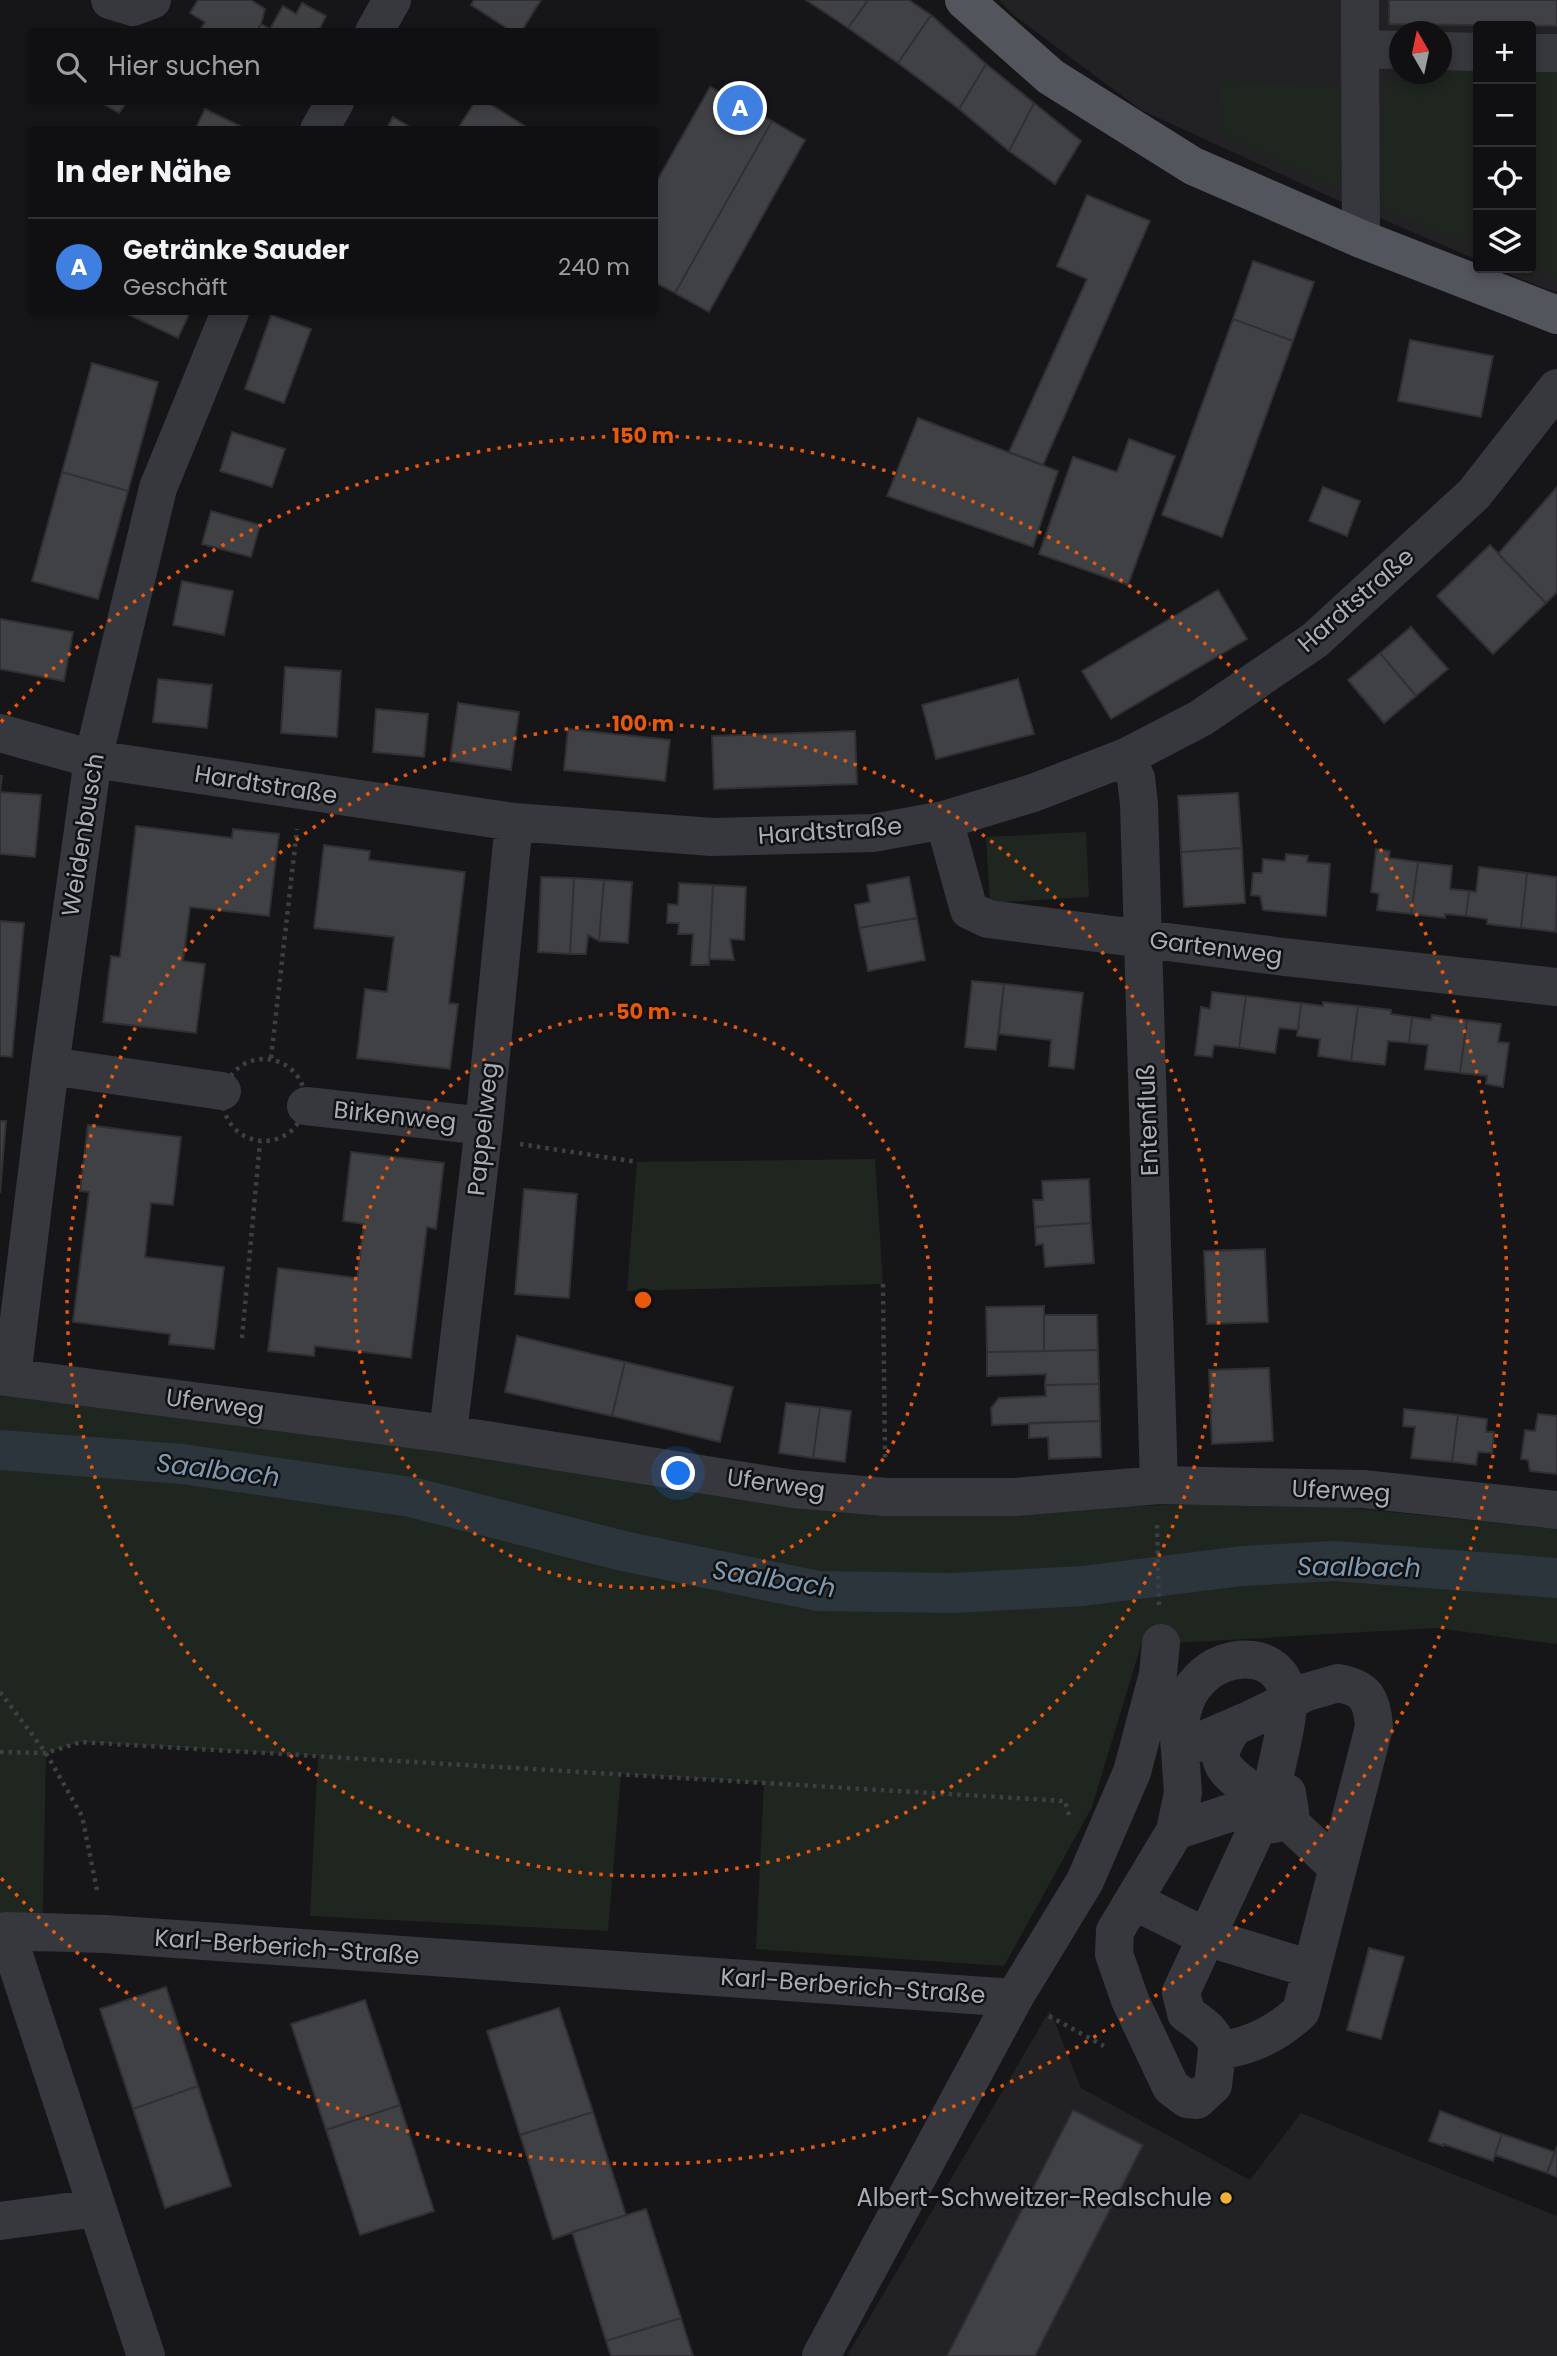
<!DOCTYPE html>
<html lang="de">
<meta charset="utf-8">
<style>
:root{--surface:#101012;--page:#1e1e20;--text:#f1f3f6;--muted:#9c9d9f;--line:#303032;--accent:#8c9099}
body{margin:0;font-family:Poppins,sans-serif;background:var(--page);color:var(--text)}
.controls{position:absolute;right:21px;top:21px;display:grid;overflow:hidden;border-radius:7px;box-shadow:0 4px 10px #0003}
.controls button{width:63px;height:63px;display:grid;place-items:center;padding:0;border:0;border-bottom:2px solid var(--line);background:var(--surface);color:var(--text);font:35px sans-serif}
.compass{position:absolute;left:1389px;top:21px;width:63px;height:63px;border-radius:50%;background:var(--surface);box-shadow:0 4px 10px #0003;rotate:351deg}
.you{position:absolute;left:679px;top:1474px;width:24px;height:24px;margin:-18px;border:5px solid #fff;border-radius:50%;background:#1a73e8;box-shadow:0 0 0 10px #1a73e833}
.badge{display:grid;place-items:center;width:46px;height:46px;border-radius:50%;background:var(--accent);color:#fff;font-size:23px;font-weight:700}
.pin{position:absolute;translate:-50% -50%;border:4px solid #fff;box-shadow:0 2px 7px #0006}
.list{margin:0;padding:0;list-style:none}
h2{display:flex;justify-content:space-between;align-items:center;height:91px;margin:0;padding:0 28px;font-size:30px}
h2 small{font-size:23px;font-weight:400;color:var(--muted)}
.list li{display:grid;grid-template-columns:46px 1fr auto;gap:21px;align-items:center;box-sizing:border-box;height:98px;padding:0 28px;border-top:2px solid var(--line)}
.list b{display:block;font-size:26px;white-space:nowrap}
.list p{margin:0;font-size:23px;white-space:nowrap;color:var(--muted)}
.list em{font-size:23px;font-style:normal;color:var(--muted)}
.icon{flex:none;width:38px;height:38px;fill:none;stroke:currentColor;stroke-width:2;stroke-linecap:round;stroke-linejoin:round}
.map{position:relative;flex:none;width:1557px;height:2356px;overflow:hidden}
.search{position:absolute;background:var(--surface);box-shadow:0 4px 10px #0003;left:28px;top:28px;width:630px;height:77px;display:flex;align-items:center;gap:18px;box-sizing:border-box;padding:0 24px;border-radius:7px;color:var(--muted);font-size:26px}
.panel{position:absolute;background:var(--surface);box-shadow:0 4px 10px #0003;left:28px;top:126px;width:630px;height:189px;border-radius:7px}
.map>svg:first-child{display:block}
.built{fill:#222225;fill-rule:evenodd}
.green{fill:#1e261f}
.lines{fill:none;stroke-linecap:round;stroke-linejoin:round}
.canal{stroke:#2c353c;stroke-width:40}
.building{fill:#404145;stroke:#303034;stroke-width:2}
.path{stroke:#3d3f44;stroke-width:4.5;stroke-dasharray:3.5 5;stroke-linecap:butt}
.minor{stroke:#37383d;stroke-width:38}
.major{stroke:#53555c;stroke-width:38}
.ring{fill:none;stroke:#e8590c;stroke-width:3.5;stroke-dasharray:3.5 7}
.poi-dot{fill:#f2b134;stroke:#111113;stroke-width:2.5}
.labels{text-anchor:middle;stroke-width:5;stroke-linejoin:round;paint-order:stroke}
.street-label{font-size:24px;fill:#a8adb8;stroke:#111113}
.poi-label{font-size:24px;fill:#a8adb8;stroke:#111113;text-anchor:end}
.water-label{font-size:26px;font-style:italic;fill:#7f9bb3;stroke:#111113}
.centre{fill:#e8590c;stroke:#111113;stroke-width:3.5}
.ring-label{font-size:21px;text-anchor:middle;font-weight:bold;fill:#e8590c;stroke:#111113;stroke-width:5;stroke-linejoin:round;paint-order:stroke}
</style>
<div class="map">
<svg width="1557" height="2356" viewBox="0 0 1557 2356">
<rect width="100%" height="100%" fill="#161618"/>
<path class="built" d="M 999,0 L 1557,0 L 1557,292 L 1543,288 L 1495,268 L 1531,268 L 1531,26 L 1478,26 L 1478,260 L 1335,199 L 1141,110 L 1015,16 ZM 1400,32 L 1442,32 L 1442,74 L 1400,74 Z
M 1050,2010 L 1081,2088 L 1250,2180 L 1301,2113 L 1557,2216 L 1557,2356 L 847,2356 Z"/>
<path class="green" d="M 1398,64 L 1400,74 L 1442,74 L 1442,65 L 1478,67 L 1478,248 L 1380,208 L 1384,87 L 1397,86 Z
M 1531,69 L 1557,70 L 1557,279 L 1528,268 L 1531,268 Z
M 1219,81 L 1345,86 L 1340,189 L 1222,134 Z
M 1086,832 L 1089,897 L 990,903 L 986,837 Z
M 875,1159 L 883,1284 L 627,1291 L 637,1162 Z
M 0,1386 L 910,1514 L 1282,1501 L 1557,1529 L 1557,1644 L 1435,1628 L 1141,1645 L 1092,1807 L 1004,1966 L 756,1949 L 764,1783 L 621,1774 L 608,1931 L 310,1916 L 318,1756 L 81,1742 L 46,1753 L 42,1952 L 0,1949 Z"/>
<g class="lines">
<path class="canal" d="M 0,1450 L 182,1464 L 411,1497 L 623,1551 L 818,1591 L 954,1593 L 1083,1586 L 1242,1566 L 1335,1561 L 1557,1578"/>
</g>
<path class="building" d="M 198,0 L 251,0 L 265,9 L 261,24 L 256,32 L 199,32 L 205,22 L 190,13 Z
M 474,0 L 541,0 L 521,32 L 513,32 L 471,5 Z
M 806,0 L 868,0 L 848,28 Z
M 868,0 L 909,0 L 931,15 L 898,63 L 848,28 Z
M 1389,0 L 1557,0 L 1557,26 L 1389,24 Z
M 302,3 L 326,16 L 318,32 L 256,32 L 261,24 L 270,29 L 283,6 L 296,14 Z
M 931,15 L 986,64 L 959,109 L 898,63 Z
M 986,64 L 1034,103 L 1009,151 L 959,109 Z
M 710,87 L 772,121 L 675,293 L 654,282 L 654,186 Z
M 100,102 L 127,102 L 119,113 Z
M 475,102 L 487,102 L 531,130 L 457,130 Z
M 1034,103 L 1081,141 L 1055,184 L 1009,151 Z
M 205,109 L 248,130 L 195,130 Z
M 393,117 L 415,130 L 386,130 Z
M 772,121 L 805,140 L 709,312 L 675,293 Z
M 1087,195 L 1150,221 L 1043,465 L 1009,452 L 1087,279 L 1057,266 Z
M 1253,261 L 1314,282 L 1293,341 L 1233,319 Z
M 123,312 L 190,312 L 178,338 Z
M 271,315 L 311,329 L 284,403 L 245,389 Z
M 1233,319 L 1293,341 L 1222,537 L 1162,515 Z
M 1410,340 L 1493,356 L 1481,417 L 1398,401 Z
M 92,363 L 158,382 L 128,491 L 62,472 Z
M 918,418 L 1058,471 L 1033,547 L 887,496 Z
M 232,432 L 285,449 L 272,487 L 220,471 Z
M 1129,439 L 1175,456 L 1128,585 L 1039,554 L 1073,457 L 1117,472 Z
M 62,472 L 128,491 L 98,599 L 32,581 Z
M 1323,487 L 1360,501 L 1347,536 L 1309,521 Z
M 1557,487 L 1557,592 L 1546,603 L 1498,554 Z
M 211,511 L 260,525 L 251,557 L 202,544 Z
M 1490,545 L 1546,603 L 1493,654 L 1437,596 Z
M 182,581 L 233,591 L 224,635 L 173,625 Z
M 1218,590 L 1247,639 L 1111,719 L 1082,671 Z
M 0,619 L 73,632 L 64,681 L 0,669 Z
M 1411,627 L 1448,669 L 1416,696 L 1380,653 Z
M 1380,653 L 1416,696 L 1384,723 L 1348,680 Z
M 285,667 L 341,671 L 337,737 L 281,733 Z
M 158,679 L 212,685 L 207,728 L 153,722 Z
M 1018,679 L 1034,734 L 936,759 L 922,705 Z
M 458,703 L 519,712 L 511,770 L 450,761 Z
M 376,709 L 428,714 L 424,757 L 373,752 Z
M 568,729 L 670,740 L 665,781 L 564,770 Z
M 855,731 L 857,784 L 714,789 L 712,736 Z
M 0,776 L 2,776 L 0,792 L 41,795 L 35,857 L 0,854 Z
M 1238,793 L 1242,848 L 1181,852 L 1178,796 Z
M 136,826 L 232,838 L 233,829 L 279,834 L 269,916 L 190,907 L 183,961 L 205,964 L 196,1033 L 103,1022 L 111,956 L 120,957 Z
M 324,845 L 370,851 L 369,860 L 465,872 L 449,1003 L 458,1004 L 450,1069 L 357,1058 L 365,989 L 387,992 L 394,937 L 314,928 Z
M 1242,848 L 1245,903 L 1184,907 L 1181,852 Z
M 1376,849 L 1390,851 L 1389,858 L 1418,862 L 1411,914 L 1377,910 L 1379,894 L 1371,892 Z
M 1286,854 L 1308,856 L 1307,862 L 1330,864 L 1326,916 L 1263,910 L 1260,896 L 1251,895 L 1253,873 L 1262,873 L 1263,859 L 1285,861 Z
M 1418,862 L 1452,866 L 1450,889 L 1469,891 L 1466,916 L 1445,914 L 1445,918 L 1411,914 Z
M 1479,867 L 1527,873 L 1521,928 L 1487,924 L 1487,919 L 1466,916 L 1469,891 L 1476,892 Z
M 1527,873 L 1557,877 L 1556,932 L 1521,928 Z
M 541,877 L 574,878 L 570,954 L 538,952 Z
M 909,877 L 917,918 L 859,928 L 855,905 L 870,902 L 867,885 Z
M 574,878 L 604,880 L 599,941 L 588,935 L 586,954 L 570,954 Z
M 604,880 L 632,882 L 628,943 L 599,941 Z
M 679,883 L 713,885 L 709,965 L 691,965 L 693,934 L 678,934 L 679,923 L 667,923 L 668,904 L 678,905 Z
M 713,885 L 746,887 L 744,940 L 730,939 L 734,960 L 709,959 Z
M 917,918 L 925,960 L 868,971 L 859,928 Z
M 0,921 L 24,923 L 12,1057 L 0,1056 Z
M 972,981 L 1004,984 L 996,1050 L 965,1047 Z
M 1004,984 L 1083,993 L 1074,1069 L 1049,1066 L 1051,1040 L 999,1034 Z
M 1212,992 L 1246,996 L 1239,1048 L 1214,1045 L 1212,1057 L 1195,1055 L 1201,1007 L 1210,1009 Z
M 1246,996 L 1301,1003 L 1298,1030 L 1279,1028 L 1275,1053 L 1239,1048 Z
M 1323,1002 L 1358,1006 L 1351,1061 L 1318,1056 L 1320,1039 L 1297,1036 L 1301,1003 L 1323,1006 Z
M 1358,1006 L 1391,1010 L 1391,1014 L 1412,1017 L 1409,1043 L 1388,1041 L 1385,1065 L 1351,1061 Z
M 1432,1015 L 1467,1020 L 1460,1073 L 1425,1069 L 1428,1045 L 1409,1043 L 1412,1017 L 1431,1020 Z
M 1467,1020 L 1501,1024 L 1498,1042 L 1509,1043 L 1503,1087 L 1486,1084 L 1487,1076 L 1460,1073 Z
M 0,1121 L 6,1121 L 0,1193 Z
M 88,1125 L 181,1137 L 173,1205 L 151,1203 L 145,1257 L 224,1267 L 214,1349 L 169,1344 L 170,1334 L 73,1322 L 89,1192 L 80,1191 Z
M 351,1152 L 444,1163 L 436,1229 L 427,1227 L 411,1358 L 315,1346 L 314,1356 L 268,1351 L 278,1268 L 357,1278 L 364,1224 L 343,1221 Z
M 1089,1179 L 1091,1223 L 1035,1227 L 1033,1200 L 1043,1200 L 1042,1181 Z
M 524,1189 L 577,1194 L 569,1298 L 515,1294 Z
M 1091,1223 L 1094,1263 L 1045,1267 L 1043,1244 L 1036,1245 L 1035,1227 Z
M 1265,1249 L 1268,1322 L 1207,1324 L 1204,1251 Z
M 1044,1306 L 1044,1351 L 987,1352 L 986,1307 Z
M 1044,1315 L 1097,1315 L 1098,1350 L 1044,1351 Z
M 517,1336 L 625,1362 L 612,1416 L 505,1392 Z
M 1098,1350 L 1099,1384 L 1045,1385 L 1046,1374 L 987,1376 L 987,1352 Z
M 625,1362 L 733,1387 L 720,1442 L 612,1416 Z
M 1269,1368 L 1273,1441 L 1212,1444 L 1209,1370 Z
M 1099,1384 L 1100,1421 L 992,1425 L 991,1408 L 999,1398 L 1046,1396 L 1045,1385 Z
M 786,1403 L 820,1407 L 813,1458 L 779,1453 Z
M 820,1407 L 851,1411 L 845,1462 L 813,1458 Z
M 1404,1409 L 1458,1415 L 1452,1462 L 1411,1458 L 1415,1427 L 1403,1426 Z
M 1538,1414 L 1557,1416 L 1557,1474 L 1530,1471 L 1528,1460 L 1521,1459 L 1525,1430 L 1535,1431 Z
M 1458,1415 L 1487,1419 L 1486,1432 L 1494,1432 L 1492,1453 L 1478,1452 L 1476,1465 L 1452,1462 Z
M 1100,1421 L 1101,1457 L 1049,1459 L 1048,1437 L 1029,1438 L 1029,1423 Z
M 1369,1948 L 1404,1957 L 1381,2039 L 1347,2030 Z
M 166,1987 L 198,2086 L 133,2109 L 100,2009 Z
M 365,2000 L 400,2105 L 326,2130 L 291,2024 Z
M 559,2008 L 593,2112 L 520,2135 L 487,2031 Z
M 198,2086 L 231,2186 L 165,2208 L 133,2109 Z
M 400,2105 L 434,2211 L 360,2235 L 326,2130 Z
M 1073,2110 L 1143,2145 L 1035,2356 L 947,2356 Z
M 1440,2111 L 1502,2134 L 1493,2161 L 1443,2144 L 1443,2146 L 1429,2141 Z
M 593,2112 L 626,2215 L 553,2239 L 520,2135 Z
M 1502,2134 L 1555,2152 L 1547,2173 L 1495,2155 Z
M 1557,2146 L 1557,2177 L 1547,2173 Z
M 646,2209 L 681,2318 L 606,2341 L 572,2232 Z
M 681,2318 L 693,2356 L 611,2356 L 606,2341 Z"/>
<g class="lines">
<path class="path" d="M 271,1058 L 297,829
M223 1100a41 41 0 1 1 82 0a41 41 0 1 1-82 0Z
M 520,1144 L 637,1162
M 883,1284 L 885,1458
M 242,1338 L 260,1142
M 1157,1525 L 1159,1607
M 0,1692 L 46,1753 L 82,1816 L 98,1895
M 0,1752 L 46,1753 L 81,1742 L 1065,1801 L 1070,1819
M 1049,2016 L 1104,2046"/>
<path class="minor" d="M 110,0 L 133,7 L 152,0
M 1360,0 L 1360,49
M 374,32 L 392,0
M 1442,51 L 1478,52
M 1531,53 L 1557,53
M 319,130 L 335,102
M 1361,239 L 1360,49 L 1400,50
M 0,733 L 93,759 L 514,822 L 712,837 L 873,833 L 944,820 L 1033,793 L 1126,757 L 1201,718 L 1315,640 L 1474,494 L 1557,388
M 1126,757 L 1136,778 L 1139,804 L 1159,1485
M 944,820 L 969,910 L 988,919 L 1284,957 L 1557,987
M 50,1066 L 222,1091
M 306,1106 L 484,1126
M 0,1376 L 448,1434 L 794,1489 L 886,1497 L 1015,1497 L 1159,1485 L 1252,1487 L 1363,1489 L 1557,1510
M 12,1377 L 50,1066 L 93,759 L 158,488 L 230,312
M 448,1434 L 484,1126 L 514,822
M 1338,1683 C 1366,1688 1372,1699 1374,1727 L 1301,2011 C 1277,2034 1250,2047 1217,2051 L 1213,2085 L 1197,2100 L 1187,2099 L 1171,2087 L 1130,2000 L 1114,1954 L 1115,1931 L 1175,1831 L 1183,1793 L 1180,1750 L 1247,1721 L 1307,1692 Z
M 1235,1726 C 1208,1760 1223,1770 1253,1792
M 1180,1750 C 1177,1727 1182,1697 1199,1680 C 1226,1650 1284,1650 1288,1699 C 1289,1719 1277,1763 1273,1784
M 1273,1784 L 1287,1793 L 1290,1812 L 1287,1820 C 1259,1831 1243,1822 1253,1792 Z
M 1287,1820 L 1337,1867
M 1175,1831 L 1248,1807
M 1134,1901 L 1206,1937 L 1311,1969
M 1217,2051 C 1217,2032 1200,2024 1186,2013 L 1181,1992 L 1259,1824
M 0,2221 L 97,2208
M 146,2356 L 6,1931 L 105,1934 L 1014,1998
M 821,2356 L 1014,1998 L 1085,1881 L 1132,1772 L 1158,1674 L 1161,1643"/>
<path class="major" d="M 964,0 L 1051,77 L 1193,166 L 1361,239 L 1557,315"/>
</g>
<g class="ring">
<circle cx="643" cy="1300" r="288"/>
<circle cx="643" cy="1300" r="576"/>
<path d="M1 722A864 864 0 1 1 1 1878"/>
</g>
<circle class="poi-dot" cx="1226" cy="2198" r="7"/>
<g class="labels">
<g class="street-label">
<text transform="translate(1356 600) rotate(-41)" y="8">Hardtstraße</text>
<text transform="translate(266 785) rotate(9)" y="8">Hardtstraße</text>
<text transform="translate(830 831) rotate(-4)" y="8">Hardtstraße</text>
<text transform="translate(83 835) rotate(-81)" y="8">Weidenbusch</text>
<text transform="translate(1216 948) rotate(7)" y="8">Gartenweg</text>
<text transform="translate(395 1116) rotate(6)" y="8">Birkenweg</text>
<text transform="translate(1148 1120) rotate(-92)" y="8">Entenfluß</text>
<text transform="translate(483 1129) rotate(-84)" y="8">Pappelweg</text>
<text transform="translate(215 1404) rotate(8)" y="8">Uferweg</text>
<text transform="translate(776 1484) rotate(8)" y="8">Uferweg</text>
<text transform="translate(1341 1491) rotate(3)" y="8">Uferweg</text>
<text transform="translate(287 1947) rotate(4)" y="8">Karl-Berberich-Straße</text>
<text transform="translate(853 1986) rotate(4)" y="8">Karl-Berberich-Straße</text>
</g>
<g class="poi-label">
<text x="1212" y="2206">Albert-Schweitzer-Realschule</text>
</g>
<g class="water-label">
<text transform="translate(218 1470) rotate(7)" y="9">Saalbach</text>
<text transform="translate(1359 1567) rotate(1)" y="9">Saalbach</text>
<text transform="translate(774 1579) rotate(9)" y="9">Saalbach</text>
</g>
</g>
<circle cx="643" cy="1300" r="10" class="centre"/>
<g class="ring-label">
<text x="643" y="443">150 m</text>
<text x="643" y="731">100 m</text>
<text x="643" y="1019">50 m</text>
</g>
</svg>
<div class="controls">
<button>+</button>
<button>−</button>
<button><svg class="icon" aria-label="locate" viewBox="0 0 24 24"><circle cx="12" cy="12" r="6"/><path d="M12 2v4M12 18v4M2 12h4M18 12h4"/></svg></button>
<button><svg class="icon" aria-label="layers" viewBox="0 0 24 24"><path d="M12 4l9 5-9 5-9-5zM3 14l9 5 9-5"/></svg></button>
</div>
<svg class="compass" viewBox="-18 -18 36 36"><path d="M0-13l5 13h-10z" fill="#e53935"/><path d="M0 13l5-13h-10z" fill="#9c9d9f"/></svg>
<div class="you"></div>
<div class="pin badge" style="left:740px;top:108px;background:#3f7fe0">A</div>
<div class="search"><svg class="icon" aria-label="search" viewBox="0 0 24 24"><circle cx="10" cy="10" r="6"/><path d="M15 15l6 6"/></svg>Hier suchen</div>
<section class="panel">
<h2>In der Nähe<small></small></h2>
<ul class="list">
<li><span class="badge" style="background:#3f7fe0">A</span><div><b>Getränke Sauder</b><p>Geschäft</p></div><em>240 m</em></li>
</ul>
</section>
</div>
